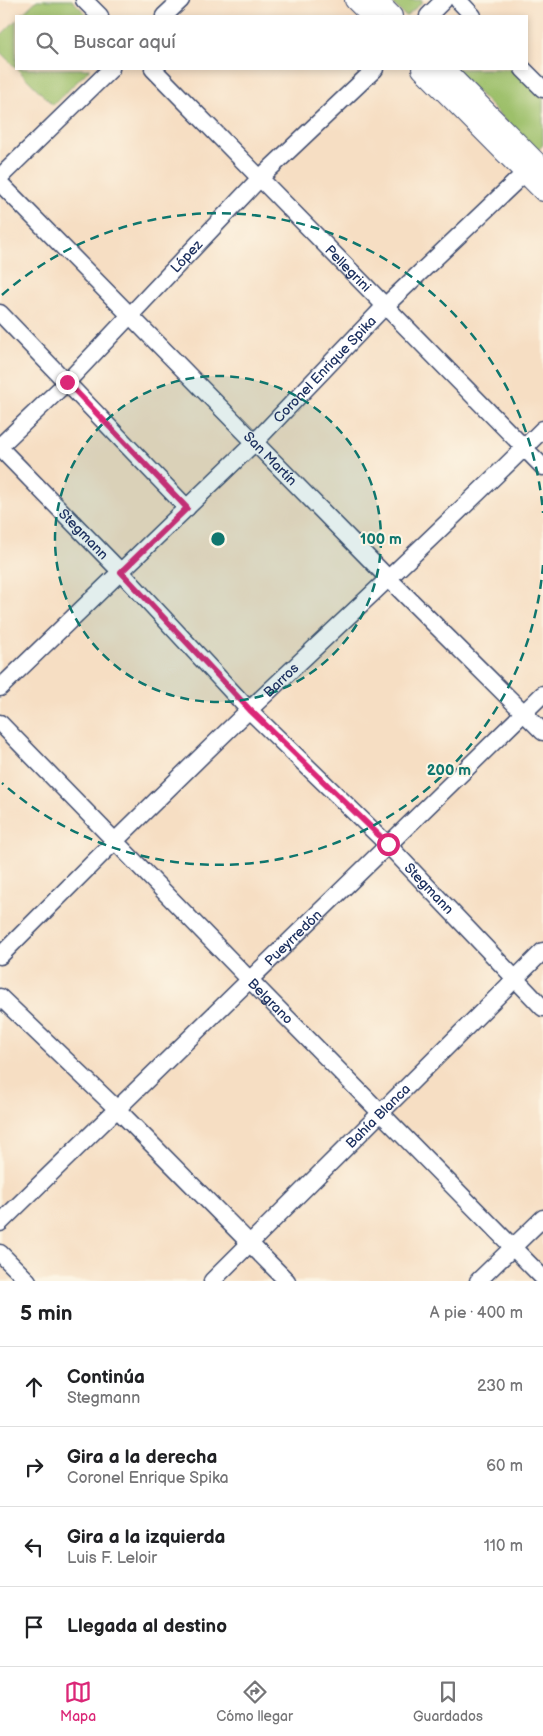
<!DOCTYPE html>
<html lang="es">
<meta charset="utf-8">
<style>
:root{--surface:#fff;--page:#f2f2f2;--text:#202124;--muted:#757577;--line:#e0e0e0;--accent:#db2777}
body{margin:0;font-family:"Balsamiq Sans",sans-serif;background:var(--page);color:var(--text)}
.stop{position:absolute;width:15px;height:15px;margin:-11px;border:4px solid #db2777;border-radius:50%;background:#fff}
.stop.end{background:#db2777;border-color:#fff;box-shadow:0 1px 5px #0008}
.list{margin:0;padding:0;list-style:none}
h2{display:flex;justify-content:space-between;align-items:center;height:65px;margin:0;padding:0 20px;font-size:21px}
h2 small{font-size:16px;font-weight:400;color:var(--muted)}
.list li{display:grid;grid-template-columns:32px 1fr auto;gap:15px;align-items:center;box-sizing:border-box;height:80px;padding:0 20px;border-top:1px solid var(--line)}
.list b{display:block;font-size:19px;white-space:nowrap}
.list p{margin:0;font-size:16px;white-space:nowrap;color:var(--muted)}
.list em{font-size:16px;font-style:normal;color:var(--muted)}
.icon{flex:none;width:28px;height:28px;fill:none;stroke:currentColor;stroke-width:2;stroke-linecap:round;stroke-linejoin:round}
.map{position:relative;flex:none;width:543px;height:1281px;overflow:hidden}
.search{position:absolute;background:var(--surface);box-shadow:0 2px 8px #0003;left:15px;right:15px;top:15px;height:55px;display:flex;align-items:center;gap:12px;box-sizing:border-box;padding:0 18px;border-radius:0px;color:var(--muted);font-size:19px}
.sheet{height:385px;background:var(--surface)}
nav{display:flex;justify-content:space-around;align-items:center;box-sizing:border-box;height:70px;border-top:1px solid var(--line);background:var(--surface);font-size:14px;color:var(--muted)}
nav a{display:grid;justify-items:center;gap:2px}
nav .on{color:var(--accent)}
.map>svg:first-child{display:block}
.green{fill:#9dc06a;stroke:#5c7864}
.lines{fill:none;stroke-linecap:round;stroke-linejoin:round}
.minor-casing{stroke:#3c496d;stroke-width:19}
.major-casing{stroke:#3c496d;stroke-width:22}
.minor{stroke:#fff;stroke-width:16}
.major{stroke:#fff;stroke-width:20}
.route{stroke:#db2777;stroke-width:6}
.ring{fill:none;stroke:#0f766e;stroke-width:2.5;stroke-dasharray:9 6}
.labels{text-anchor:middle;stroke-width:4;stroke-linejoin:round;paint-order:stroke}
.street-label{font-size:14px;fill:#1b2f5e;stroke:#fcf5e5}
.centre{fill:#0f766e;stroke:#fcf5e5;stroke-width:2.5}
.ring-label{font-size:15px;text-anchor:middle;font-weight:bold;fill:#0f766e;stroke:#fcf5e5;stroke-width:4;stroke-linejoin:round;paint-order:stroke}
</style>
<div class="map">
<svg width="543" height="1281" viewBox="0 0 543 1281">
<rect width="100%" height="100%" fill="#fcf5e5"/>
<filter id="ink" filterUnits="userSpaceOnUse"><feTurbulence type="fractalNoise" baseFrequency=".02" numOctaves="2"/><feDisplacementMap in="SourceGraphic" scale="10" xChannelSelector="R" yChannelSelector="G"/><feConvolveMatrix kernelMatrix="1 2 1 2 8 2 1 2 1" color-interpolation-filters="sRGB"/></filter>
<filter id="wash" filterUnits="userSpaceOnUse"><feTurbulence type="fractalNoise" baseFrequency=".0096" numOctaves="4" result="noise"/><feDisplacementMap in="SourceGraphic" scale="20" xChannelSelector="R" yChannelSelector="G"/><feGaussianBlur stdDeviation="1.12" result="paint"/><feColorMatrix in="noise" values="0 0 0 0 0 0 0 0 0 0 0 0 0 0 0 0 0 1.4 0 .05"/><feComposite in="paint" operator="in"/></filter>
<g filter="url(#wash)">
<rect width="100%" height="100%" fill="#f6dec3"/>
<path class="green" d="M 37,0 L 72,0 L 88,16 L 20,16 Z
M 389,0 L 422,0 L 422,2 L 407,16 L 405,16 Z
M 16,20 L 16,68 L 0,52 L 0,36 Z
M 17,69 L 90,69 L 53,105 Z
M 455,69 L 516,69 L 543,96 L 543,145 L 536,152 Z"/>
</g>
<g filter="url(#ink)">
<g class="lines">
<g class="minor-casing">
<g id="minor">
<path d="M 84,0 L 100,16"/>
<path d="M 458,0 L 473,16"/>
<path d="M 164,16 L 181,0"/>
<path d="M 428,16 L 444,0"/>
<path id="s1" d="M 153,69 L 543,467"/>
<path d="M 523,69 L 543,89"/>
<path d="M 0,177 L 111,69"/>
<path id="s2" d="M 0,183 L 389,579 L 543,732"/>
<path d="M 0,313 L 187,508"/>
<path id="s3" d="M 0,446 L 67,382 L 261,177 L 375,69"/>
<path id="s4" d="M 0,448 L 121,572 L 249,710 L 388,845 L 543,1008"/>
<path id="s5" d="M 0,688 L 255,442 L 384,307 L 533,165"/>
<path id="s6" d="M 0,723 L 249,979 L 543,1278"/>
<path id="s7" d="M 0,956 C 82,873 165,791 249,710 C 347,617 447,525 543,429"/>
<path d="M 0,997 L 117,1109 L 287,1281"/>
<path id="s8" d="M 0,1223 L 543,694"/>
<path d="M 0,1253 L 28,1281"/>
<path id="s9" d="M 212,1281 L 543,951"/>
<path d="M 478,1281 L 543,1218"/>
</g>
</g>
<g class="major-casing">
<path id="major" d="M 355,0 L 371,16
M 376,0 L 392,16
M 422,69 L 543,191
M 444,69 L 543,169"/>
</g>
<use href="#minor" class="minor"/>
<use href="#major" class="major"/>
</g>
</g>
<g class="lines" filter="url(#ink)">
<path class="route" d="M 67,382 L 187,508 L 121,572 L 250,710 L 388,844"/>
</g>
<circle cx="218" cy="539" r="163" fill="#0f766e" fill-opacity=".12"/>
<g class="ring">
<circle cx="218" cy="539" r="163"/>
<path d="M543 565A326 326 0 0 1 2 783M2 295A326 326 0 0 1 543 513"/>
</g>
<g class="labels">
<g class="street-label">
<text dy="5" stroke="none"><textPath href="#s3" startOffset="266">López</textPath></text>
<text dy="5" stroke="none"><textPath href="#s1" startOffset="279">Pellegrini</textPath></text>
<text dy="5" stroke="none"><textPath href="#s5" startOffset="455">Coronel Enrique Spika</textPath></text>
<text dy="5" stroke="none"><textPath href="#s2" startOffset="386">San Martín</textPath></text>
<text dy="5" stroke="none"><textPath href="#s4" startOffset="120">Stegmann</textPath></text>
<text dy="5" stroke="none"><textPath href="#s7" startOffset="394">Barros</textPath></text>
<text dy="5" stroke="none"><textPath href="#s4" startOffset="615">Stegmann</textPath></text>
<text dy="5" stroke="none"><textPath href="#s8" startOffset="409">Pueyrredón</textPath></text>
<text dy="5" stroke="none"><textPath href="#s6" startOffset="388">Belgrano</textPath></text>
<text dy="5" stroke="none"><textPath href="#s9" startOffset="234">Bahía Blanca</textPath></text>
</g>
</g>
<circle cx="218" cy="539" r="8" class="centre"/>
<g class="ring-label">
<text x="381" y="544">100 m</text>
<text x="449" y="775">200 m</text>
</g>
</svg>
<div class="stop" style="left:388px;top:844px"></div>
<div class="stop end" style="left:67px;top:382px"></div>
<div class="search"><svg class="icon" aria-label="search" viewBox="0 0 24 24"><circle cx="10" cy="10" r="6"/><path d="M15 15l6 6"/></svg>Buscar aquí</div>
</div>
<section class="sheet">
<h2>5 min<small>A pie · 400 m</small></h2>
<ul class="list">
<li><svg class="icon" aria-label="ahead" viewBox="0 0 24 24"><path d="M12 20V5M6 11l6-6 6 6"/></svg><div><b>Continúa</b><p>Stegmann</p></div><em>230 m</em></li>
<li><svg class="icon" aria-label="right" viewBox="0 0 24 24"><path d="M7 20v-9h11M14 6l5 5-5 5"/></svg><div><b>Gira a la derecha</b><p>Coronel Enrique Spika</p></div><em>60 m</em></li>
<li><svg class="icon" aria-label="left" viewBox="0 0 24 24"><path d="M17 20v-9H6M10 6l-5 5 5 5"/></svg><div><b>Gira a la izquierda</b><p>Luis F. Leloir</p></div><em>110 m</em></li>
<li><svg class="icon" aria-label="arrive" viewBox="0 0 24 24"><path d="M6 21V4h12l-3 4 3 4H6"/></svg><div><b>Llegada al destino</b></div></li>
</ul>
</section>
<nav>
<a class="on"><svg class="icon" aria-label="map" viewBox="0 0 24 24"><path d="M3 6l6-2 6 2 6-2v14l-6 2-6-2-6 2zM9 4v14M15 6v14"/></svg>Mapa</a>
<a><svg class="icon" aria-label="directions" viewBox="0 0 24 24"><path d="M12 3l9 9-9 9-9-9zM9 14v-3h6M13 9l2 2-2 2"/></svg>Cómo llegar</a>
<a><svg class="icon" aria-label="saved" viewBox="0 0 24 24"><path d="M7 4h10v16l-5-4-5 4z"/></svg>Guardados</a>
</nav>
